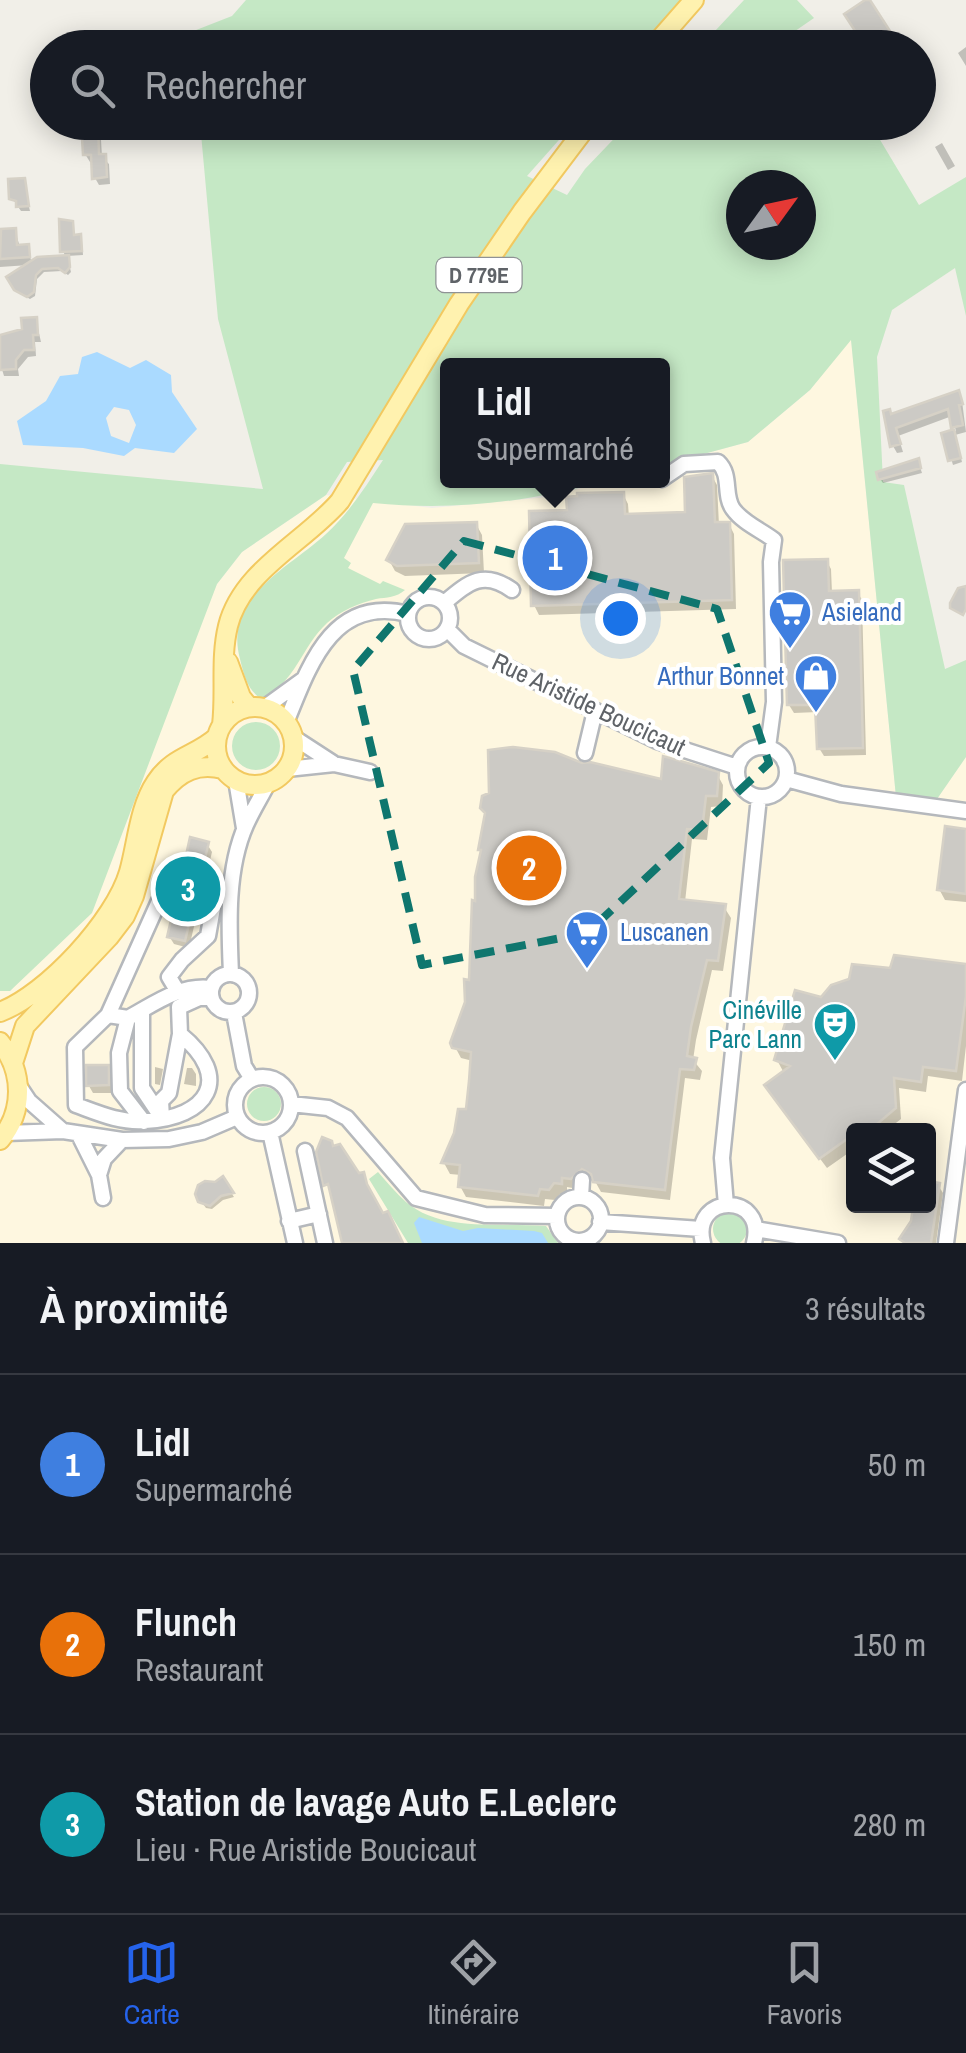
<!DOCTYPE html>
<html lang="fr">
<meta charset="utf-8">
<style>
:root{--surface:#171b24;--page:#20242c;--text:#f1f3f6;--muted:#9ea1a6;--line:#363941;--accent:#2563eb}
body{margin:0;font-family:"Archivo Narrow",sans-serif;background:var(--page);color:var(--text)}
.controls{position:absolute;right:30px;bottom:30px;display:grid;overflow:hidden;border-radius:10px;box-shadow:0 5px 25px #0003}
.controls button{width:90px;height:90px;display:grid;place-items:center;padding:0;border:0;border-bottom:2px solid var(--line);background:var(--surface);color:var(--text);font:50px sans-serif}
.compass{position:absolute;left:726px;top:170px;width:90px;height:90px;border-radius:50%;background:var(--surface);box-shadow:0 5px 25px #0003;rotate:57deg}
.you{position:absolute;left:620px;top:618px;width:35px;height:35px;margin:-25px;border:8px solid #fff;border-radius:50%;background:#1a73e8;box-shadow:0 0 0 15px #1a73e833}
.badge{display:grid;place-items:center;width:65px;height:65px;border-radius:50%;background:var(--accent);color:#fff;font-size:32px;font-weight:700}
.pin{position:absolute;translate:-50% -50%;border:5px solid #fff;box-shadow:0 2px 10px #0006}
.popup{position:absolute;left:440px;top:358px;width:230px;height:130px;box-sizing:border-box;display:grid;place-content:center;border-radius:10px;background:var(--surface);filter:drop-shadow(0 2px 8px #0005);font-size:32px;white-space:nowrap;color:var(--muted)}
.popup b{font-size:38px;color:var(--text)}
.popup::after{content:'';position:absolute;left:50%;top:100%;margin-left:-20px;border:20px solid transparent;border-top-color:var(--surface)}
.list{margin:0;padding:0;list-style:none}
h2{display:flex;justify-content:space-between;align-items:center;height:130px;margin:0;padding:0 40px;font-size:42px}
h2 small{font-size:32px;font-weight:400;color:var(--muted)}
.list li{display:grid;grid-template-columns:65px 1fr auto;gap:30px;align-items:center;box-sizing:border-box;height:180px;padding:0 40px;border-top:2px solid var(--line)}
.list b{display:block;font-size:38px;white-space:nowrap}
.list p{margin:0;font-size:32px;white-space:nowrap;color:var(--muted)}
.list em{font-size:32px;font-style:normal;color:var(--muted)}
.icon{flex:none;width:55px;height:55px;fill:none;stroke:currentColor;stroke-width:2;stroke-linecap:round;stroke-linejoin:round}
.map{position:relative;flex:none;width:966px;height:1243px;overflow:hidden}
.search{position:absolute;background:var(--surface);box-shadow:0 5px 25px #0003;left:30px;right:30px;top:30px;height:110px;display:flex;align-items:center;gap:25px;box-sizing:border-box;padding:0 35px;border-radius:55px;color:var(--muted);font-size:38px}
.sheet{height:670px;background:var(--surface)}
nav{display:flex;justify-content:space-around;align-items:center;box-sizing:border-box;height:140px;border-top:2px solid var(--line);background:var(--surface);font-size:28px;color:var(--muted)}
nav a{display:grid;justify-items:center;gap:5px}
nav .on{color:var(--accent)}
.map>svg:first-child{display:block}
.commercial{fill:#fef7e0;fill-rule:evenodd}
.green{fill:#c5e8c5;fill-rule:evenodd}
.water{fill:#aadaff;fill-rule:evenodd}
.shadow{fill:#0003}
.building{fill:#cccac5;stroke:#d6d1c6;stroke-width:2.5}
.lines{fill:none;stroke-linecap:round;stroke-linejoin:round}
.minor-casing{stroke:#b5b8bc;stroke-width:19}
.major-casing{stroke:#f2c960;stroke-width:22}
.minor{stroke:#fff;stroke-width:14}
.major{stroke:#fff2af;stroke-width:18}
.marked{fill:none;stroke:#0f766e;stroke-width:8;stroke-dasharray:20 12;stroke-linejoin:round}
.labels{text-anchor:middle;stroke-width:8;stroke-linejoin:round;paint-order:stroke}
.shield{fill:#fff;stroke:#8f9295;stroke-width:2.5}
.shield-label{font-size:22px;font-weight:bold;fill:#5f6368}
.shop-label{font-size:25px;fill:#366cbe;stroke:#fff;text-anchor:start}
.street-label{font-size:25px;fill:#5f6368;stroke:#fff}
.culture-label{font-size:25px;fill:#0d838f;stroke:#fff;text-anchor:end}
</style>
<div class="map">
<svg width="966" height="1243" viewBox="0 0 966 1243">
<rect width="100%" height="100%" fill="#f1efe8"/>
<path class="commercial" d="M 851,338 L 896,797 L 937,799 L 966,757 L 966,1243 L 0,1243 L 0,991 L 11,991 L 217,584 L 242,552 L 326,495 L 432,508 L 548,497 L 607,481 L 662,480 L 663,465 L 748,442 L 810,390 ZM 854,1130 L 928,1130 L 928,1206 L 854,1206 Z"/>
<path class="green" d="M 246,0 L 681,0 L 640,47 L 193,47 L 191,32 L 232,16 Z
M 744,0 L 797,0 L 814,18 L 772,47 L 700,47 Z
M 200,123 L 574,123 L 527,176 L 567,195 L 585,169 L 629,123 L 870,123 L 919,205 L 966,177 L 966,316 L 955,268 L 892,310 L 877,357 L 883,482 L 904,485 L 945,669 L 966,660 L 966,757 L 937,799 L 896,797 L 851,340 L 810,390 L 748,442 L 663,465 L 662,366 L 448,366 L 448,480 L 607,481 C 527,502 455,511 373,503 L 344,558 L 351,563 L 348,568 L 380,584 L 383,581 L 405,590 C 396,598 387,597 376,599 C 359,603 340,611 327,623 C 301,647 296,683 261,699 C 247,689 244,675 240,659 C 223,597 289,568 326,534 C 350,512 366,486 383,460 L 347,462 L 326,495 L 242,552 L 217,584 L 92,913 L 10,991 L 0,991 L 0,464 L 263,489 L 218,319 ZM 741,185 L 801,185 L 801,245 L 741,245 Z
M232 746a24 24 0 1 1 48 0a24 24 0 1 1-48 0Z
M247 1104a17 17 0 1 1 34 0a17 17 0 1 1-34 0Z
M 378,1172 C 387,1182 396,1193 406,1202 C 442,1233 502,1222 546,1226 L 558,1243 L 408,1243 L 369,1179 Z
M713 1229a17 17 0 1 1 34 0a17 17 0 1 1-34 0Z"/>
<path class="water" d="M 97,352 L 130,368 L 146,360 L 171,375 L 172,392 L 197,429 L 174,453 L 135,448 L 124,456 L 83,448 L 23,445 L 17,421 L 46,401 L 60,376 L 78,374 L 82,357 ZM 114,407 L 129,410 L 136,425 L 129,443 L 111,436 L 106,418 Z
M 419,1217 L 463,1231 L 478,1228 L 534,1231 L 542,1233 L 548,1243 L 422,1243 L 414,1223 Z"/>
<path class="shadow" d="M 966,47 L 966,66 L 958,53 Z
M 100,122 L 102,157 L 109,164 L 110,184 L 99,185 L 95,178 L 94,162 L 90,162 L 85,154 L 84,123 Z
M 942,143 L 955,166 L 948,170 L 935,147 Z
M 26,195 L 30,211 L 21,211 L 12,198 Z
M 72,223 L 75,237 L 79,237 L 82,242 L 83,255 L 67,256 L 71,272 L 68,275 L 62,271 L 44,272 L 37,279 L 35,296 L 30,299 L 19,293 L 9,278 L 29,265 L 0,267 L 0,250 L 5,249 L 15,231 L 20,247 L 27,247 L 32,263 L 66,258 L 63,251 Z
M 36,320 L 41,342 L 35,342 L 36,356 L 28,357 L 18,369 L 19,376 L 4,376 L 0,363 Z
M 962,401 L 966,432 L 955,435 L 962,462 L 953,465 L 944,435 L 956,431 L 952,416 L 898,436 L 903,452 L 897,453 L 893,446 L 892,417 Z
M 918,461 L 922,473 L 883,483 L 880,479 Z
M 712,476 L 717,485 L 719,525 L 729,524 L 734,534 L 736,609 L 539,615 L 534,605 L 569,512 L 623,494 L 628,504 L 629,517 L 687,515 Z
M 476,524 L 482,535 L 484,573 L 405,576 L 395,571 L 389,560 Z
M 827,562 L 831,569 L 832,593 L 858,593 L 862,600 L 866,755 L 824,756 L 819,748 L 818,712 L 794,713 L 789,705 Z
M 581,766 L 663,782 L 717,774 L 723,785 L 722,806 L 711,807 L 707,840 L 692,839 L 685,902 L 724,907 L 731,918 L 723,971 L 712,970 L 696,1040 L 693,1060 L 702,1071 L 700,1080 L 685,1078 L 670,1200 L 601,1192 L 596,1183 L 589,1179 L 578,1189 L 567,1187 L 567,1194 L 560,1194 L 555,1200 L 545,1199 L 544,1206 L 466,1197 L 460,1186 L 461,1175 L 450,1174 L 444,1163 L 468,1112 L 473,1061 L 461,1058 L 453,1043 L 471,982 Z
M 966,832 L 966,902 L 945,900 L 939,889 Z
M 207,844 L 212,852 L 202,894 L 187,890 L 182,882 Z
M 191,910 L 196,918 L 189,948 L 174,944 L 169,936 Z
M 966,967 L 966,1046 L 962,1081 L 928,1076 L 926,1092 L 899,1088 L 901,1119 L 887,1130 L 854,1130 L 854,1149 L 827,1168 L 773,1096 L 784,1073 L 777,1060 L 822,1000 L 891,971 Z
M 155,1067 L 163,1069 L 160,1085 L 155,1084 Z
M 107,1068 L 112,1076 L 112,1093 L 93,1093 L 89,1086 Z
M 187,1068 L 192,1068 L 196,1074 L 196,1086 L 184,1084 Z
M 222,1179 L 234,1197 L 223,1200 L 212,1209 L 206,1208 L 198,1197 Z
M 938,1185 L 943,1193 L 936,1243 L 904,1243 L 902,1239 L 913,1222 L 915,1206 L 928,1206 Z"/>
<path class="building" d="M 865,0 L 870,0 L 901,48 L 857,48 L 853,41 L 859,37 L 844,14 Z
M 81,122 L 98,122 L 99,154 L 106,154 L 107,177 L 92,179 L 91,155 L 83,155 Z
M 25,178 L 29,206 L 16,207 L 16,201 L 9,199 L 8,179 Z
M 59,219 L 73,221 L 74,235 L 81,234 L 82,251 L 60,252 Z
M 16,228 L 17,245 L 29,244 L 30,257 L 0,259 L 1,229 Z
M 69,255 L 70,267 L 65,273 L 58,268 L 42,269 L 36,275 L 34,292 L 27,297 L 14,290 L 6,277 L 37,257 Z
M 37,317 L 38,335 L 33,335 L 34,350 L 24,350 L 16,360 L 16,369 L 0,370 L 0,335 L 22,329 L 21,318 Z
M 959,390 L 963,404 L 959,405 L 963,425 L 951,428 L 948,409 L 896,428 L 901,444 L 890,447 L 883,411 L 890,409 L 891,414 Z
M 954,429 L 961,458 L 948,461 L 941,433 Z
M 919,458 L 921,468 L 878,480 L 876,472 Z
M 713,473 L 715,522 L 730,522 L 732,600 L 531,606 L 529,511 L 567,510 L 566,497 L 577,496 L 577,493 L 624,492 L 625,514 L 685,512 L 684,477 Z
M 477,522 L 479,563 L 397,566 L 386,560 L 405,524 Z
M 828,559 L 829,591 L 859,590 L 863,748 L 817,749 L 815,705 L 787,705 L 783,560 Z
M 966,586 L 966,609 L 963,615 L 950,608 L 950,603 L 958,588 Z
M 513,747 L 555,752 L 582,763 L 590,762 L 661,779 L 663,756 L 719,772 L 717,796 L 706,796 L 702,830 L 687,829 L 679,899 L 726,904 L 718,961 L 707,960 L 691,1027 L 687,1056 L 697,1058 L 694,1070 L 680,1069 L 665,1190 L 593,1182 L 591,1174 L 582,1169 L 571,1179 L 562,1178 L 562,1184 L 554,1183 L 549,1190 L 540,1189 L 538,1196 L 458,1187 L 460,1165 L 441,1163 L 454,1133 L 458,1109 L 466,1109 L 469,1081 L 471,1052 L 452,1048 L 450,1043 L 465,1002 L 464,979 L 469,980 L 472,900 L 475,901 L 475,877 L 481,850 L 478,850 L 485,813 L 480,808 L 482,796 L 489,793 L 488,750 Z
M 945,826 L 966,829 L 966,894 L 937,890 Z
M 190,837 L 209,842 L 198,887 L 180,883 Z
M 175,903 L 193,908 L 185,941 L 167,937 Z
M 894,955 L 966,964 L 966,996 L 956,1071 L 923,1067 L 921,1082 L 894,1078 L 896,1108 L 870,1130 L 866,1125 L 854,1130 L 854,1134 L 819,1159 L 764,1085 L 790,1066 L 774,1060 L 795,990 L 821,997 L 831,985 L 849,979 L 852,964 L 890,968 Z
M 86,1065 L 109,1065 L 109,1085 L 86,1086 Z
M 322,1137 L 332,1141 L 333,1146 L 340,1144 L 359,1173 L 364,1172 L 367,1184 L 383,1213 L 388,1211 L 403,1243 L 342,1243 L 328,1184 L 323,1186 L 316,1152 Z
M 223,1176 L 234,1193 L 221,1196 L 210,1206 L 198,1202 L 195,1194 L 198,1185 L 205,1181 L 215,1182 Z
M 928,1181 L 940,1183 L 931,1243 L 905,1243 L 899,1239 L 911,1221 L 913,1206 L 928,1206 Z"/>
<g class="lines">
<g class="minor-casing">
<path id="minor" d="M 662,479 L 684,464 L 718,462 C 732,475 723,495 733,509 C 743,523 761,530 774,540 L 771,562 L 774,702 L 768,747
M408 618a21 21 0 1 1 42 0a21 21 0 1 1-42 0Z
M 444,603 C 468,583 483,569 512,590
M 447,629 L 464,646 L 657,741 L 737,767
M 264,708 L 304,679
M 286,723 C 309,666 332,595 408,614
M 293,737 L 333,763
M737 772a25 25 0 1 1 50 0a25 25 0 1 1-50 0Z
M 585,753 L 595,711
M 287,769 L 334,764 L 370,772
M 786,779 L 841,794 L 966,811
M 236,780 L 244,828
M211 993a19 19 0 1 1 38 0a19 19 0 1 1-38 0Z
M 231,974 C 229,927 226,870 246,825 C 252,811 261,797 268,783
M 142,1010 L 142,1088 L 162,1118
M 234,1013 L 244,1066 L 252,1079
M 108,1015 L 164,890 L 214,902 L 208,936 L 182,960 L 169,977 L 178,992
M 128,1018 L 108,1015 L 75,1047 L 76,1105 C 98,1113 120,1123 145,1121 C 208,1118 234,1078 180,1034 L 179,1007 L 199,998 L 211,998
M235 1105a28 28 0 1 1 56 0a28 28 0 1 1-56 0Z
M 19,1086 L 29,1101 L 63,1131
M 291,1104 L 328,1108 L 347,1118 L 416,1198 L 485,1215 L 557,1216
M 162,1118 L 161,1101 L 169,1093 L 180,1034
M 144,1122 L 120,1091 L 119,1053 L 128,1018 C 154,1004 180,984 211,988
M 270,1132 L 295,1243
M 6,1133 L 63,1131 L 122,1140 L 169,1139 L 202,1132 L 237,1117
M 79,1135 L 99,1175 L 103,1198
M 305,1151 L 325,1243
M 99,1175 L 104,1159 L 122,1140
M 581,1197 L 582,1180
M557 1219a22 22 0 1 1 44 0a22 22 0 1 1-44 0Z
M 726,1205 L 722,1158 L 759,797
M 289,1221 L 319,1214
M 600,1222 L 701,1229
M 756,1229 L 838,1243
M 703,1243 C 690,1193 767,1192 754,1243
M 946,1243 L 966,1090"/>
</g>
<g class="major-casing">
<path id="major" d="M 652,48 L 694,0
M 228,662 L 241,697 L 249,707
M216 746a39 39 0 1 1 78 0a39 39 0 1 1-78 0Z
M 222,725 C 226,692 220,659 228,626 C 242,570 305,542 340,501 L 459,304 L 522,212 L 590,122
M 0,1012 C 47,994 115,920 129,872 C 137,844 139,807 156,782 C 173,756 196,756 217,737
M 0,1042 C 24,1072 24,1111 0,1140
M 13,1063 L 25,1026 L 109,937 L 125,916 L 134,896 L 164,791 C 180,771 198,763 223,769"/>
</g>
<use href="#minor" class="minor"/>
<use href="#major" class="major"/>
</g>
<path class="marked" d="M 464,541 L 717,609 L 769,763 L 587,933 L 422,965 L 353,670 Z"/>
<defs>
<g id="supermarket-pin" transform="scale(2.25)"><path d="M0 17L-7.5 6A9.5 9.5 0 1 1 7.5 6Z" fill="#3f7fe0" stroke="#fff"/><path d="M-6-5.5h2.5l.6 2H6L4.5 2H-2.5L-4.4-4H-6ZM-1.5 3.2a1.3 1.3 0 1 0 .1 0ZM3 3.2a1.3 1.3 0 1 0 .1 0Z" fill="#fff"/></g>
<g id="shop-pin" transform="scale(2.25)"><path d="M0 17L-7.5 6A9.5 9.5 0 1 1 7.5 6Z" fill="#3f7fe0" stroke="#fff"/><path d="M-5-2.5h2.3a2.7 3.5 0 0 1 5.4 0H5L5.5 6h-11ZM-1.5-2.5h3a1.5 2.3 0 0 0-3 0Z" fill="#fff"/></g>
<g id="theatre-pin" transform="scale(2.25)"><path d="M0 17L-7.5 6A9.5 9.5 0 1 1 7.5 6Z" fill="#0f9aa8" stroke="#fff"/><path d="M-5-5.5Q0-4 5-5.5V0Q5 5 0 6Q-5 5-5 0ZM-3.3-2.5H-1v1.5H-3.3ZM1-2.5H3.3v1.5H1ZM-2.8 1Q0 5.5 2.8 1Z" fill="#fff"/></g>
</defs>
<g fill-rule="evenodd">
<use href="#supermarket-pin" x="790" y="612"/>
<use href="#shop-pin" x="816" y="676"/>
<use href="#supermarket-pin" x="587" y="932"/>
<use href="#theatre-pin" x="835" y="1024"/>
</g>
<g class="labels">
<rect class="shield" x="436.5" y="258" width="85" height="34" rx="8"/>
<g class="shield-label">
<text x="479" y="283">D 779E</text>
</g>
<g class="shop-label">
<text x="822" y="621">Asieland</text>
<text x="784" y="685" text-anchor="end">Arthur Bonnet</text>
<text x="620" y="941">Luscanen</text>
</g>
<g class="street-label">
<text transform="translate(589 704) rotate(25)" y="9">Rue Aristide Boucicaut</text>
</g>
<g class="culture-label">
<text x="802" y="1019">Cinéville<tspan x="802" dy="29">Parc Lann</tspan></text>
</g>
</g>
</svg>
<div class="controls">
<button><svg class="icon" aria-label="layers" viewBox="0 0 24 24"><path d="M12 4l9 5-9 5-9-5zM3 14l9 5 9-5"/></svg></button>
</div>
<svg class="compass" viewBox="-18 -18 36 36"><path d="M0-13l5 13h-10z" fill="#e53935"/><path d="M0 13l5-13h-10z" fill="#9ea1a6"/></svg>
<div class="you"></div>
<div class="pin badge" style="left:555px;top:558px;background:#3f7fe0">1</div>
<div class="popup"><b>Lidl</b>Supermarché</div>
<div class="pin badge" style="left:529px;top:868px;background:#e8710a">2</div>
<div class="pin badge" style="left:188px;top:889px;background:#0f9aa8">3</div>
<div class="search"><svg class="icon" aria-label="search" viewBox="0 0 24 24"><circle cx="10" cy="10" r="6"/><path d="M15 15l6 6"/></svg>Rechercher</div>
</div>
<section class="sheet">
<h2>À proximité<small>3 résultats</small></h2>
<ul class="list">
<li><span class="badge" style="background:#3f7fe0">1</span><div><b>Lidl</b><p>Supermarché</p></div><em>50 m</em></li>
<li><span class="badge" style="background:#e8710a">2</span><div><b>Flunch</b><p>Restaurant</p></div><em>150 m</em></li>
<li><span class="badge" style="background:#0f9aa8">3</span><div><b>Station de lavage Auto E.Leclerc</b><p>Lieu · Rue Aristide Boucicaut</p></div><em>280 m</em></li>
</ul>
</section>
<nav>
<a class="on"><svg class="icon" aria-label="map" viewBox="0 0 24 24"><path d="M3 6l6-2 6 2 6-2v14l-6 2-6-2-6 2zM9 4v14M15 6v14"/></svg>Carte</a>
<a><svg class="icon" aria-label="directions" viewBox="0 0 24 24"><path d="M12 3l9 9-9 9-9-9zM9 14v-3h6M13 9l2 2-2 2"/></svg>Itinéraire</a>
<a><svg class="icon" aria-label="saved" viewBox="0 0 24 24"><path d="M7 4h10v16l-5-4-5 4z"/></svg>Favoris</a>
</nav>
